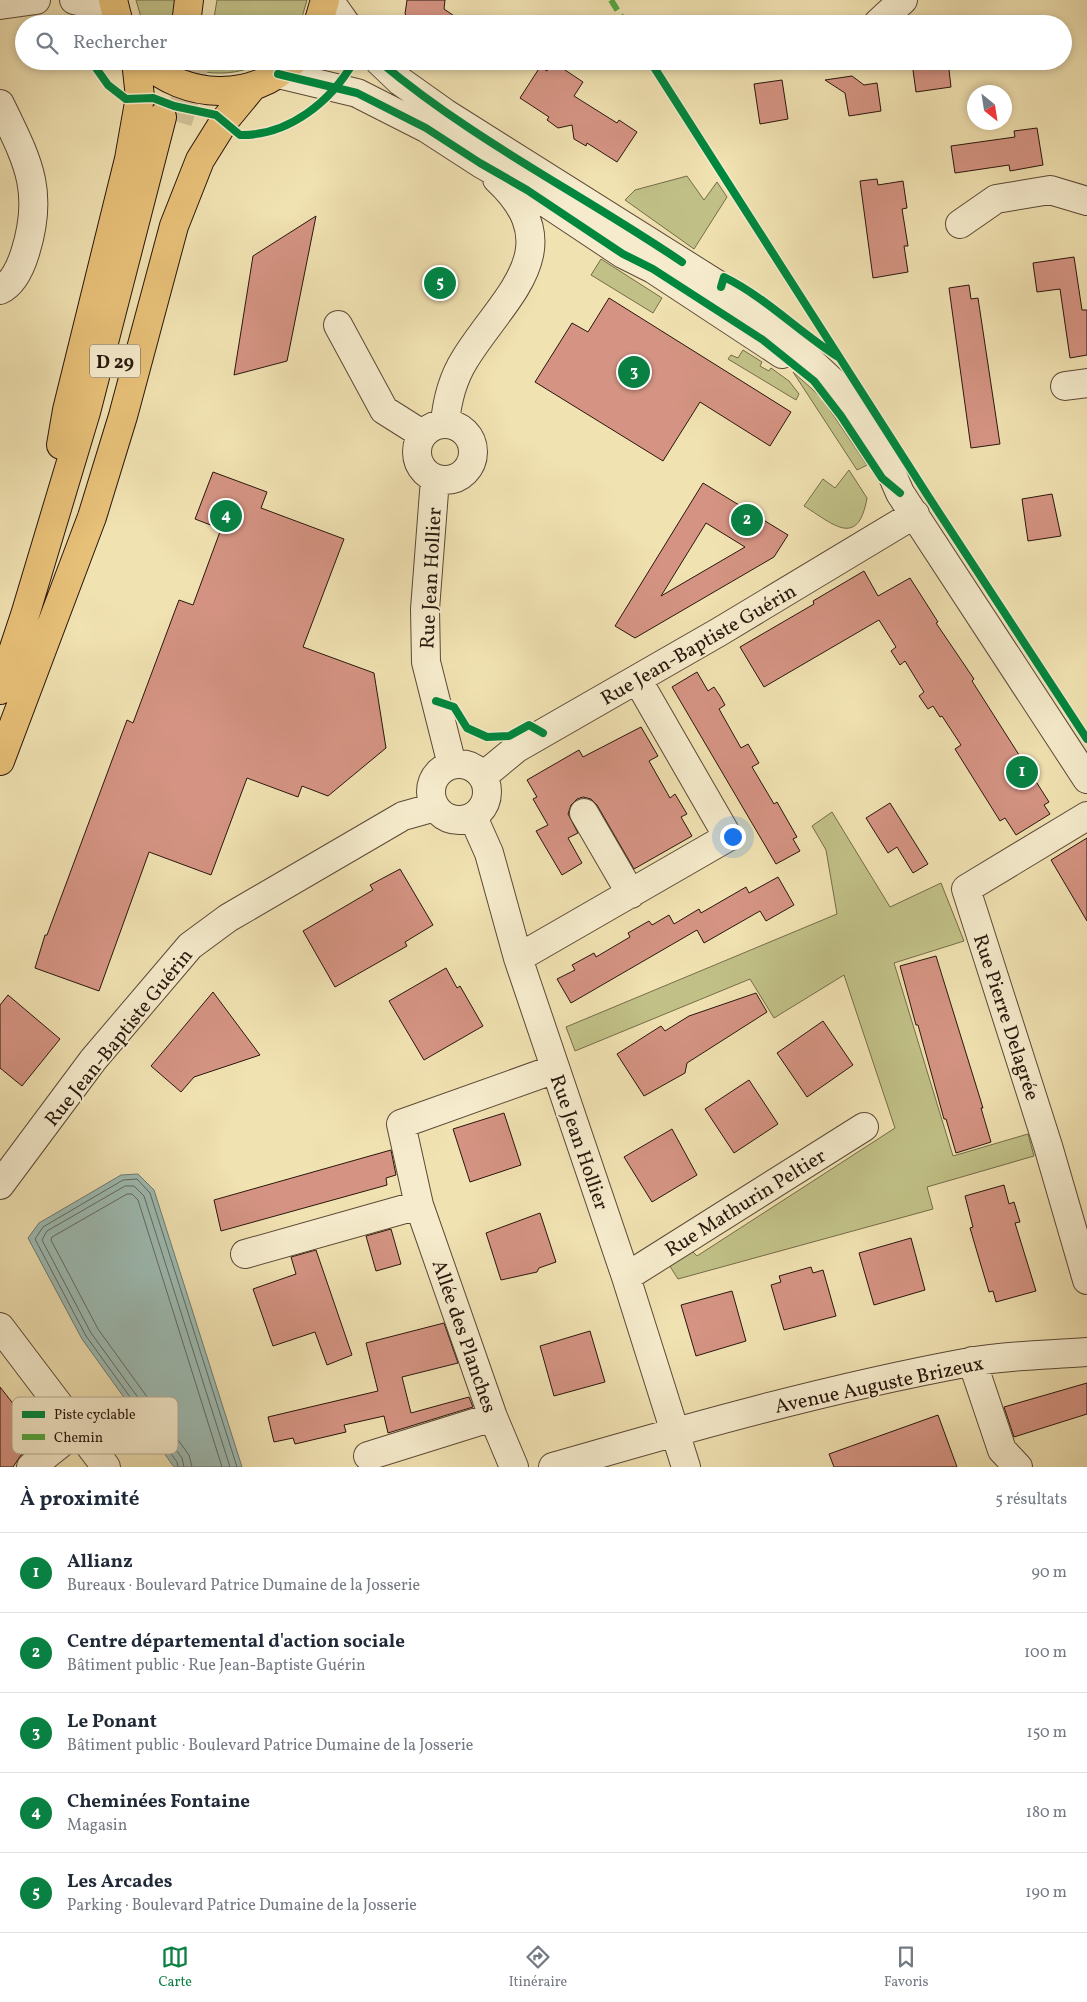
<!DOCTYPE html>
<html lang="fr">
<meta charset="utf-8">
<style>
:root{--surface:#fff;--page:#f2f2f3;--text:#1f2937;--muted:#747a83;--line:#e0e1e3;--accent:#0b8043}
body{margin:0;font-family:Vollkorn,serif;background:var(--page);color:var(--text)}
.compass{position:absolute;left:967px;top:85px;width:45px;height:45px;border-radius:50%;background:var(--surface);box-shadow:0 2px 8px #0003;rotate:150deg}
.you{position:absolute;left:732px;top:836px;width:18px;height:18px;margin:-12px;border:4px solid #fff;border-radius:50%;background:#1a73e8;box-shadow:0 0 0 8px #1a73e833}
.badge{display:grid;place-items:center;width:32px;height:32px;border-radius:50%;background:var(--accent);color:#fff;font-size:16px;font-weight:700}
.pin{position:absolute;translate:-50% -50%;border:2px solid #fff;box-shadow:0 1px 5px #0006}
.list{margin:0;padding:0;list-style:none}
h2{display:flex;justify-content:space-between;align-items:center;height:65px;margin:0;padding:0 20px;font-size:21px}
h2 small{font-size:16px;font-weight:400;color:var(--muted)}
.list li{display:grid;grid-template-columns:32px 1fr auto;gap:15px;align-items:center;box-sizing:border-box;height:80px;padding:0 20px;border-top:1px solid var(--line)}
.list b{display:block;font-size:19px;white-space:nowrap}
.list p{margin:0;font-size:16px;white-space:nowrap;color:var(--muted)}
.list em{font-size:16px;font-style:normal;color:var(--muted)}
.icon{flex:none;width:28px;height:28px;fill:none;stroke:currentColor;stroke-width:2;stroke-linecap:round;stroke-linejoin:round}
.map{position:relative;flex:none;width:1087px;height:1467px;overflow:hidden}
.search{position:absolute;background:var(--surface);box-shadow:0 2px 8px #0003;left:15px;right:15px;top:15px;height:55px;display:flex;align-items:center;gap:12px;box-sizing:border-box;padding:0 18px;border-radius:28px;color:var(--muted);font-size:19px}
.sheet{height:465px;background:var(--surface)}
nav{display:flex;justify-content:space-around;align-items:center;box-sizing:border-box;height:70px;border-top:1px solid var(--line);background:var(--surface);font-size:14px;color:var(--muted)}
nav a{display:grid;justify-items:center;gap:2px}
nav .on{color:var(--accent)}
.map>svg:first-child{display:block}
.green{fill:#c1c187;stroke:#756c4a}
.water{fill:#9dbcb4;stroke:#6f7a71}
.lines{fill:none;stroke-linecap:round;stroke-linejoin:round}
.shore{stroke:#636960;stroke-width:1}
.building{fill:#d59483;stroke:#29160d;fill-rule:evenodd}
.major-tunnel{stroke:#d3c399;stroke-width:28;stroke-dasharray:28 14;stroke-linecap:butt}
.minor-casing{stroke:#5b4936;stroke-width:30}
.major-casing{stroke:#29160d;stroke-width:30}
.minor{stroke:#f6eccd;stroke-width:28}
.major{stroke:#e8c179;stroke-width:28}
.quiet{stroke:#53a941;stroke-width:6;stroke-dasharray:12 6;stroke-linecap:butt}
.cycleway-casing{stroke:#f6eccd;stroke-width:11}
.cycleway{stroke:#00873e;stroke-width:8}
.labels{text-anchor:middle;stroke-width:4;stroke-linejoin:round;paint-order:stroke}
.shield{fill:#f6eccd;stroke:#665647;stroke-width:1}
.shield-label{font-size:19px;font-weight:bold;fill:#29160d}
.street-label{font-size:20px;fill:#29160d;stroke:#f6eccd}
.key{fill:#f6eccd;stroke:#b8ac93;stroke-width:1}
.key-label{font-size:14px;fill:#29160d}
</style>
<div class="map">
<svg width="1087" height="1467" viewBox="0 0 1087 1467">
<rect width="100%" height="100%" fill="#f1e2b2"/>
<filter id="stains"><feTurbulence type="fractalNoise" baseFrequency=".004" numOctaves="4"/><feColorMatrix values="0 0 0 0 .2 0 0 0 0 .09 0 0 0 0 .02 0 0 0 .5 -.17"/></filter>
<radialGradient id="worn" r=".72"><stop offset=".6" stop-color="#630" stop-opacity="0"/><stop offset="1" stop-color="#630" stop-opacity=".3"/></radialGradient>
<path class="green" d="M 136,0 L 177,0 L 176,24 L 143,24 Z
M 217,0 L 307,0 L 300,24 L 213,24 Z
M 206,61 L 266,61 C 245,72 226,75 204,72 Z
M 687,176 L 704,200 L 717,182 L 727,197 L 694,249 L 625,200 L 635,190 Z
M 601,259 L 662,298 L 653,313 L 591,275 Z
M 743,350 L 762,362 L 760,366 L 769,371 L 771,368 L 789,381 L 799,394 L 796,400 L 728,359 L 731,355 L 738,358 Z
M 793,372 L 821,397 L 867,465 L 857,470 Z
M 849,470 L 867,498 C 858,549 833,524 804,506 L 823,479 L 835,488 Z
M 832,812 L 890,907 L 941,883 L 964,941 L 894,963 L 953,1156 L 1028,1134 L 1034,1156 L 927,1187 L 933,1209 L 678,1279 L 666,1260 L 689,1248 L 697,1256 L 895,1128 L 844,975 L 774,1018 L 750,979 L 575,1051 L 566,1027 L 837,914 L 826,850 L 812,826 Z"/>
<path class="water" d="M 138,1174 L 154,1190 L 242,1467 L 174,1467 L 82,1339 L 28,1238 L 39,1223 L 121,1175 Z"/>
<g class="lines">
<path class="shore" d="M 178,1467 L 177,1462 L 86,1336 L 35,1239 L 43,1227 L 123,1180 L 137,1179 L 150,1193 L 237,1467
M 184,1467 L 182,1458 L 91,1333 L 42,1240 L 47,1231 L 125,1186 L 134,1186 L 144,1196 L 230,1467
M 192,1467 L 189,1455 L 98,1329 L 51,1240 L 52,1237 L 127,1194 L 132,1194 L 138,1200 L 222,1467"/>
</g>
<path class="building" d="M 407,0 L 445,0 L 444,9 L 466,24 L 433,24 L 410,20 L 405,14 Z
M 924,61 L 948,61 L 951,87 L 916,92 L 912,63 Z
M 553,62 L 583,82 L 574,96 L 617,123 L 619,120 L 637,132 L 617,162 L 587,143 L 586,146 L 574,139 L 572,125 L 558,128 L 547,120 L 549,117 L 520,98 L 540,67 L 547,71 Z
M 852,76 L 864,85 L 877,83 L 881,111 L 849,116 L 845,93 L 825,80 Z
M 782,80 L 788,119 L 760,124 L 754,84 Z
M 1037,128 L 1043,165 L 1010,171 L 1009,165 L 955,173 L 951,146 L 1015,137 L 1014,131 Z
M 877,179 L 878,185 L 903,181 L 907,208 L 902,209 L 908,246 L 904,246 L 908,272 L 873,278 L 860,181 Z
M 316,216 L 287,361 L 234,375 L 253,256 Z
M 1074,257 L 1082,310 L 1087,310 L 1087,355 L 1070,358 L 1060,289 L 1037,292 L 1033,263 Z
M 969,285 L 971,299 L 978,298 L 1000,444 L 971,448 L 949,288 Z
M 609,298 L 791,412 L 770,446 L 700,402 L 663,461 L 535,382 L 572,323 L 588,332 Z
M 213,472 L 267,492 L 261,508 L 344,539 L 303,647 L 374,673 L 386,748 L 328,796 L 302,786 L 298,797 L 247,778 L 211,875 L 149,852 L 99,991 L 35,968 L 45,935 L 47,935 L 127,720 L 133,723 L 179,600 L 193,605 L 221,529 L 195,519 Z
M 703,483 L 788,535 L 774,557 L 635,638 L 615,626 ZM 706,523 L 745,547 L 661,596 Z
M 1052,494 L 1061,536 L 1028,541 L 1022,499 Z
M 864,571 L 878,596 L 910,578 L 938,622 L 936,623 L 974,679 L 972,681 L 1049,802 L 1044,805 L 1050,814 L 1016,835 L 1005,818 L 1000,821 L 955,749 L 961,745 L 942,716 L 940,717 L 933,706 L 928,709 L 919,696 L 924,692 L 905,661 L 900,665 L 891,651 L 896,647 L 879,620 L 764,687 L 740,647 L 814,604 L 813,601 Z
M 697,672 L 708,691 L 714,687 L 720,696 L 725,705 L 719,709 L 741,748 L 748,744 L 759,763 L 752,767 L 774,804 L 777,802 L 797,837 L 793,839 L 800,851 L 776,864 L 672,687 Z
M 641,727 L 658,756 L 649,761 L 670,798 L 675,794 L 687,814 L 681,817 L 692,836 L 634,869 L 597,805 L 591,799 L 583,797 L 577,799 L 571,805 L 568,814 L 578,833 L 568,838 L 582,863 L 562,875 L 536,831 L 548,825 L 533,799 L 537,797 L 527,780 L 579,750 L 583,757 Z
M 890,803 L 928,864 L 913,873 L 897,847 L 888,853 L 866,818 Z
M 1087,838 L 1087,921 L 1051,860 Z
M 400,869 L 433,925 L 405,942 L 407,946 L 335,987 L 303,931 L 373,890 L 370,885 Z
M 778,877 L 794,905 L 766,921 L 760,911 L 704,943 L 697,930 L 571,1003 L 557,979 L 575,970 L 572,965 L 594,953 L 596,957 L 630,937 L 628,933 L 649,921 L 652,925 L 669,915 L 674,924 L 699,909 L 701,913 L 746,887 L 749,893 Z
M 936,956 L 983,1108 L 981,1108 L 991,1142 L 956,1153 L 946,1119 L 944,1119 L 918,1025 L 916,1025 L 900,966 Z
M 446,968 L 457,988 L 460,986 L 483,1026 L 424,1060 L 389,1001 Z
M 213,992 L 260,1055 L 194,1077 L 181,1092 L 151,1066 Z
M 756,993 L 767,1012 L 687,1063 L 685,1073 L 644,1096 L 617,1054 L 661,1026 L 665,1031 L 689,1016 Z
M 8,995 L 60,1039 L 22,1086 L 0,1068 L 0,1005 Z
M 823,1021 L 853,1065 L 807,1097 L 777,1053 Z
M 749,1080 L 778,1124 L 734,1153 L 705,1109 Z
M 504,1113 L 521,1165 L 470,1182 L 453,1129 Z
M 672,1129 L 697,1175 L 652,1202 L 624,1157 Z
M 391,1150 L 396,1175 L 386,1178 L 387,1185 L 221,1231 L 214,1200 Z
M 1004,1185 L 1009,1204 L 1014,1202 L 1020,1222 L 1015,1223 L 1036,1291 L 996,1302 L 993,1291 L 989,1292 L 980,1262 L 970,1228 L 973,1227 L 965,1196 Z
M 540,1213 L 556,1262 L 539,1268 L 537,1272 L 501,1280 L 486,1233 Z
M 391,1229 L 401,1264 L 376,1271 L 366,1236 Z
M 911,1238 L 925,1290 L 874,1305 L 859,1253 Z
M 316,1250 L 352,1355 L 327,1365 L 315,1332 L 273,1346 L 253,1289 L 296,1274 L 291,1257 Z
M 811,1267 L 813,1273 L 823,1270 L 836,1316 L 784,1330 L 771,1285 L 781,1282 L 779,1276 Z
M 732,1291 L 746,1341 L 696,1356 L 681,1305 Z
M 444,1323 L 458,1363 L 402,1377 L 411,1413 L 469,1397 L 473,1407 L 388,1433 L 384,1416 L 344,1425 L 346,1432 L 295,1444 L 293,1438 L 274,1442 L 268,1417 L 378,1391 L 366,1343 Z
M 590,1331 L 605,1382 L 554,1396 L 540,1346 Z
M 1087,1383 L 1087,1414 L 1014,1437 L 1004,1407 Z
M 0,1387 L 41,1439 L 21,1455 L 13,1467 L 0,1467 Z
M 938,1415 L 957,1467 L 834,1467 L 829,1454 Z"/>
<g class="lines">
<path class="major-tunnel" d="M 178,122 L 196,61"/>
<g class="minor-casing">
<path id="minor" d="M 74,0 L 97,5 L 117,17
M 329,0 L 346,24
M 0,5 L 36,0
M 878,23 L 903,0
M 379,61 L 400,81 L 445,113 L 734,295 L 760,314 L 838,387 L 885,458 L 900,493 L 1087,779
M 278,74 L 357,93 L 426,128 L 480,163 L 527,190 L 623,254 L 653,269 L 782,354
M 0,104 C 27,160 45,190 25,253 C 21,266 13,284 0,290
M 960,224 L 996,199 L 1050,190 L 1087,201
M 338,325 L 384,410 L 422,434
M 1065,386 L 1087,383
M 445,423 C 447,401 453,378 465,359 C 503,297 572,249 497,179
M417 452a28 28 0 1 1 56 0a28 28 0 1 1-56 0Z
M 435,479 L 425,609 L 426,662 L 452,765
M431 792a28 28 0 1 1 56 0a28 28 0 1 1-56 0Z
M 483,776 L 517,748 L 719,632 L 915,514
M 584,813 L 631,894
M 1087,816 L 966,889 L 1048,1146 L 1087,1280
M 473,817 L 489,853 L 518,958 L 626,1277 L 686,1467
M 518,958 L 728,837 L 637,679
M 0,1185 L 93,1060 L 190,946 L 228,918 L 403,816 L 435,807
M 245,1254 L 419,1205
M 626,1277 L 864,1127
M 0,1327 L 106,1467
M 972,1361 L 1002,1450 L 1018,1467
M 368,1456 L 493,1417
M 31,1467 L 79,1429
M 514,1467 L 493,1417 L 419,1205 L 401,1124 L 555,1069
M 553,1467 C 691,1427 829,1388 970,1362 C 1008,1355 1049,1355 1087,1352"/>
</g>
<g class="major-casing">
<path id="major" d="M 113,0 L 119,24
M 186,24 L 189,0
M 318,24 L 325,0
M 144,61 C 185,99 252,103 293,61
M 61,445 L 67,410 L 129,159 L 140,97 L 136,61
M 0,690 L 25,615 L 86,412 L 162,117
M 0,761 L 92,517 L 123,416 L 174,226 L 200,160 L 225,120 L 253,86"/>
</g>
<use href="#minor" class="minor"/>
<use href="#major" class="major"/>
<path class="quiet" d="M 611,0 L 626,24"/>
<g class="cycleway-casing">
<path id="cycleway" d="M 91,61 L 108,85 L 126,99 L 153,98 L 174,106 L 216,115 L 240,135 C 288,136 331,102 354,61
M 379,61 C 472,140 582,194 682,262
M 650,61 L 928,496 L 1087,739
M 278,74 L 357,93 L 426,128 L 480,163 L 527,190 L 623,254 L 653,269 L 763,340 L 814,381 L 841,416 L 882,478 L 900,493
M 721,287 L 724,277 C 765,297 799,332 838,357
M 436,701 L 454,707 L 467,728 L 487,737 L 509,736 L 529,725 L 543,733"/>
</g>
<use href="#cycleway" class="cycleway"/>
</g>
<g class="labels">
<rect class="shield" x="90" y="344.5" width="50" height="33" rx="4"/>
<g class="shield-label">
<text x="115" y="368">D 29</text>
</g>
<g class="street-label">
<text transform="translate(430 578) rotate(-87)" y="7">Rue Jean Hollier</text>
<text transform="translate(698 644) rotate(-30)" y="7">Rue Jean-Baptiste Guérin</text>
<text transform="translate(1007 1017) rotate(72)" y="7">Rue Pierre Delagrée</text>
<text transform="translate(118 1037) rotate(-51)" y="7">Rue Jean-Baptiste Guérin</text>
<text transform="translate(580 1142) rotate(71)" y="7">Rue Jean Hollier</text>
<text transform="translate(745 1202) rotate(-32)" y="7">Rue Mathurin Peltier</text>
<text transform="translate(465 1336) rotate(71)" y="7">Allée des Planches</text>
<text transform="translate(879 1384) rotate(-12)" y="7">Avenue Auguste Brizeux</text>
</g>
</g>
<rect x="12" y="1397" width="166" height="57" rx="8" class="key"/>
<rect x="22" y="1411" width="23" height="7" fill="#00873e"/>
<rect x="22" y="1434" width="23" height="6" fill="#53a941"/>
<g class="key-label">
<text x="54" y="1419">Piste cyclable</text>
<text x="54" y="1442">Chemin</text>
</g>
<rect width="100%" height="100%" filter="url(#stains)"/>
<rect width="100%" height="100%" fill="url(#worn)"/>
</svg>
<svg class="compass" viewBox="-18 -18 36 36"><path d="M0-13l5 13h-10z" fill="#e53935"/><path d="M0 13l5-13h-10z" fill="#747a83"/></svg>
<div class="you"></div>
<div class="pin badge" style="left:1022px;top:772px">1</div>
<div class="pin badge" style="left:747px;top:520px">2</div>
<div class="pin badge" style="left:634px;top:372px">3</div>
<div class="pin badge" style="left:226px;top:516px">4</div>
<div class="pin badge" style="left:440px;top:283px">5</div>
<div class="search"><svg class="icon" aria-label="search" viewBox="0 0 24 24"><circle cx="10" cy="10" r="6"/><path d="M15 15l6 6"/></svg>Rechercher</div>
</div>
<section class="sheet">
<h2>À proximité<small>5 résultats</small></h2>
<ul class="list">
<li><span class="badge">1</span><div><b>Allianz</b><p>Bureaux · Boulevard Patrice Dumaine de la Josserie</p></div><em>90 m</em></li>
<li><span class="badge">2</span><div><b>Centre départemental d'action sociale</b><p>Bâtiment public · Rue Jean-Baptiste Guérin</p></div><em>100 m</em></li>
<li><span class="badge">3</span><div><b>Le Ponant</b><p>Bâtiment public · Boulevard Patrice Dumaine de la Josserie</p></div><em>150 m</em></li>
<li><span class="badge">4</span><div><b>Cheminées Fontaine</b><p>Magasin</p></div><em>180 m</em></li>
<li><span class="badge">5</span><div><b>Les Arcades</b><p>Parking · Boulevard Patrice Dumaine de la Josserie</p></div><em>190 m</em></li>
</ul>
</section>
<nav>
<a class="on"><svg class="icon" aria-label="map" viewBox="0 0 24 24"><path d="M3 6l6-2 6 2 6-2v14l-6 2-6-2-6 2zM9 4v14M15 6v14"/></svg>Carte</a>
<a><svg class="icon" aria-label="directions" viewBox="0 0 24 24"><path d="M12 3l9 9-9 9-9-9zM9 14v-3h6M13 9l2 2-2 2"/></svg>Itinéraire</a>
<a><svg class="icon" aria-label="saved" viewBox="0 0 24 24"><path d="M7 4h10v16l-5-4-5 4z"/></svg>Favoris</a>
</nav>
